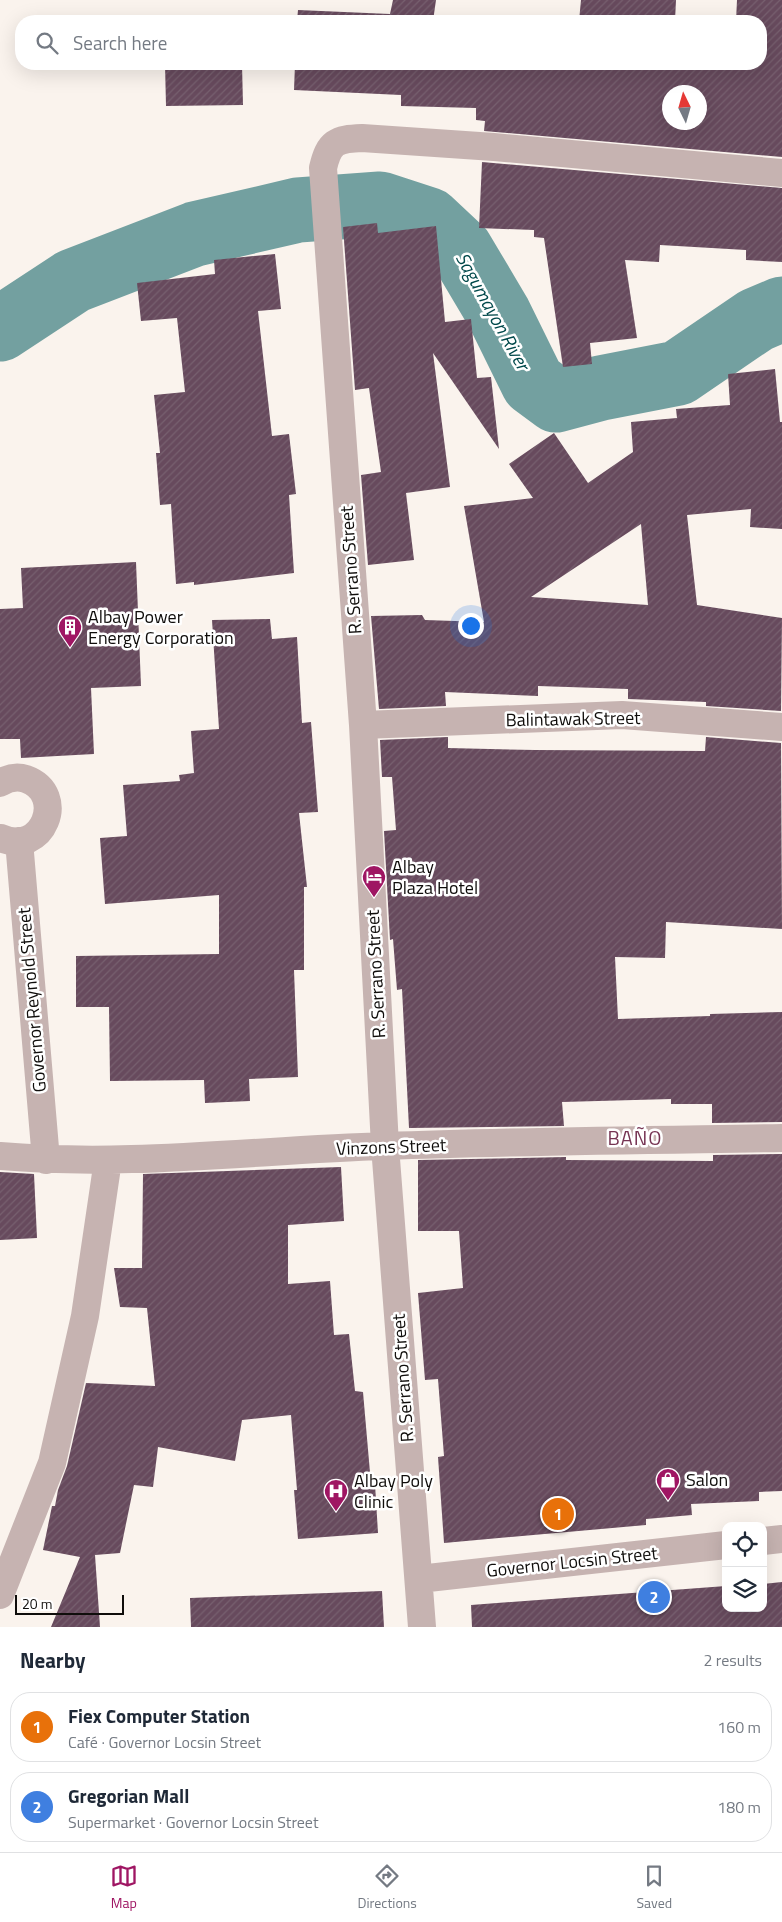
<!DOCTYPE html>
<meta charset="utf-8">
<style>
:root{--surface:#fff;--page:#f2f2f3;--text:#1f2937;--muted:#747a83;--line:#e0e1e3;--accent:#9f1663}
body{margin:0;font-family:"Titillium Web",sans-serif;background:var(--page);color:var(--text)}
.controls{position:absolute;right:15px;bottom:15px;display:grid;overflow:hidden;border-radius:10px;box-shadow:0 5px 20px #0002}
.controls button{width:45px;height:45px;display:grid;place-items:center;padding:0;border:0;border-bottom:1px solid var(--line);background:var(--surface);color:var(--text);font:25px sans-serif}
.compass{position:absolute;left:662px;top:85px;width:45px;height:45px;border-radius:50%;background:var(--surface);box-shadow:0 5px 20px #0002;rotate:355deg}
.scale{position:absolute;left:15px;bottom:12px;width:109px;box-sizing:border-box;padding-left:5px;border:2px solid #0f0d0b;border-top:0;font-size:14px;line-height:18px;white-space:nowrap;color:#0f0d0b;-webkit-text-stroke:4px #fff;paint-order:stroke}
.you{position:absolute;left:470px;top:625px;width:18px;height:18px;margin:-12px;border:4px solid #fff;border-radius:50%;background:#1a73e8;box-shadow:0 0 0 8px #1a73e833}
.badge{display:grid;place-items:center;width:32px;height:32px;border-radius:50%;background:var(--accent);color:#fff;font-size:16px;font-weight:700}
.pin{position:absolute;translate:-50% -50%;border:2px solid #fff;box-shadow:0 1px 5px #0006}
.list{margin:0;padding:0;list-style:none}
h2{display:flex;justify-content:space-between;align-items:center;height:65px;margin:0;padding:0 20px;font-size:21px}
h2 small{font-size:16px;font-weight:400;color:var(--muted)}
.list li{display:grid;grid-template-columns:32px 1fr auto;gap:15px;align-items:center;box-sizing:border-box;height:70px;margin:0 10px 10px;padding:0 10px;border:1px solid var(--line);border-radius:20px}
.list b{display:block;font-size:19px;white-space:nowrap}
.list p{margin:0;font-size:16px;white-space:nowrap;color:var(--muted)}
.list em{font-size:16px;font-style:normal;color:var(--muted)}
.icon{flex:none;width:28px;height:28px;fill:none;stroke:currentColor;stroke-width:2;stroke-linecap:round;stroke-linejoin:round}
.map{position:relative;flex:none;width:782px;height:1627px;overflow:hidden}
.search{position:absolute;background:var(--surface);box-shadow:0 5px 20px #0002;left:15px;right:15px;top:15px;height:55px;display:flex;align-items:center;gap:12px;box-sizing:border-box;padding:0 18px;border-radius:20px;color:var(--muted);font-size:19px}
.sheet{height:225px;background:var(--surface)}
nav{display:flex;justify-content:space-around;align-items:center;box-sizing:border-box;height:70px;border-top:1px solid var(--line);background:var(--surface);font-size:14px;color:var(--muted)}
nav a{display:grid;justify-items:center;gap:2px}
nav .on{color:var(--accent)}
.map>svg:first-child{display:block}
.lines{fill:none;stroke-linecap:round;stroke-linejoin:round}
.river{stroke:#73a0a0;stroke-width:65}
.building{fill:url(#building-hatch);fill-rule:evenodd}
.minor{stroke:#c6b3b1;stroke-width:28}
.labels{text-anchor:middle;stroke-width:5;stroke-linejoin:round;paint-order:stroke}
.street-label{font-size:18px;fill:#0f0d0b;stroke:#fff}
.poi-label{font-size:18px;fill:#0f0d0b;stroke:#fff;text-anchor:start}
.water-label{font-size:19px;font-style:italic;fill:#00484a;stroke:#fff}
.quarter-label{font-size:20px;letter-spacing:1px;fill:#763453;stroke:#fff}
</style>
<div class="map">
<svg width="782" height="1627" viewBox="0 0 782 1627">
<defs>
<pattern id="building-hatch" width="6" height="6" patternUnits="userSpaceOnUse" patternTransform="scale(1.25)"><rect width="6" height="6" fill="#674a5d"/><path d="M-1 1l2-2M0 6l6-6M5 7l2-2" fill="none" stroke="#77606f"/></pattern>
</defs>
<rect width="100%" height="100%" fill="#faf3ed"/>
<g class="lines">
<path class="river" d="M 0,329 L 73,281 L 195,234 L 298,210 L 380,204 L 429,220 L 461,250 L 499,314 L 533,383 L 556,400 L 601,388 L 678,373 L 756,320 L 782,309"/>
</g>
<path class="building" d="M 393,0 L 436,0 L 433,21 L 297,21 L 298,10 L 390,14 Z
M 581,0 L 676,0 L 675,21 L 579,21 Z
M 737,0 L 782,0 L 782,157 L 484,131 L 485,121 L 476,120 L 476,108 L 401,106 L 401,95 L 294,90 L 295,64 L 761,64 L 761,21 L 736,21 ZM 670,92 L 700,92 L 700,122 L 670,122 Z
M 165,64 L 242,64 L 243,105 L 166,106 Z
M 482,162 L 782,188 L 782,262 L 746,260 L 746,250 L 660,245 L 659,262 L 625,260 L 637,338 L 590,343 L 592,364 L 563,367 L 544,238 L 534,237 L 534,230 L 479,228 Z
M 377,223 L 378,233 L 436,226 L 445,322 L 471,319 L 477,378 L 491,377 L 499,449 L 433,353 L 450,487 L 406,493 L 414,560 L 368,565 L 361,475 L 381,472 L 369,388 L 355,390 L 343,227 Z
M 275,254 L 281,309 L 258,311 L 272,436 L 289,434 L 296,494 L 289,495 L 294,573 L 194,585 L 194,582 L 176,584 L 171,504 L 160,505 L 156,453 L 160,453 L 154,395 L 185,392 L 177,318 L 141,321 L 137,283 L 215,274 L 214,260 Z
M 775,369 L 780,422 L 782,422 L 782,529 L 750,527 L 751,509 L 687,515 L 697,605 L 782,618 L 781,711 L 706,706 L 706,702 L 628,699 L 628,689 L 538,686 L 538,696 L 445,692 L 446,706 L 379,709 L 371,616 L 422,615 L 425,620 L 484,622 L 464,506 L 533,498 L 509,464 L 554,433 L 588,483 L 633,452 L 631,422 L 677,418 L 676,409 L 730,405 L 728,374 ZM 641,524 L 648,605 L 531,597 Z
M 136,562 L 141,686 L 91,688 L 94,754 L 21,758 L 20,739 L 0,739 L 0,609 L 23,608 L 21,568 Z
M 270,619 L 272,639 L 297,637 L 302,723 L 311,722 L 318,812 L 299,813 L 307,887 L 304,887 L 304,970 L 294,970 L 298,1077 L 249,1079 L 250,1101 L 205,1103 L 204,1080 L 110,1081 L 109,1007 L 76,1007 L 76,956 L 219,954 L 219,895 L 105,904 L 100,838 L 127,836 L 123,785 L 180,781 L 179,775 L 194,773 L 191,731 L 219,729 L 212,620 Z
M 448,737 L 448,748 L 535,750 L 705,751 L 706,737 L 781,743 L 782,929 L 666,922 L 665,958 L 615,957 L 618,1019 L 710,1016 L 710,1014 L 782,1012 L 782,1122 L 712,1123 L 712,1104 L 671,1104 L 671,1099 L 562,1102 L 564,1126 L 409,1128 L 402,989 L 397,990 L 393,939 L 390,940 L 384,831 L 396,830 L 392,777 L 382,777 L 380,740 Z
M 782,1154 L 782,1491 L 759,1492 L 759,1501 L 691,1504 L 692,1515 L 646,1519 L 646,1525 L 444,1543 L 438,1457 L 444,1456 L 438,1379 L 425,1380 L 418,1293 L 463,1288 L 459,1231 L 418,1231 L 418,1160 L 566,1157 L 566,1160 L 713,1161 L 713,1155 Z
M 341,1167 L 344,1221 L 288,1225 L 288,1284 L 330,1281 L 334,1335 L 349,1334 L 355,1391 L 363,1392 L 371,1484 L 375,1484 L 378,1533 L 298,1539 L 294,1490 L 297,1490 L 291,1415 L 242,1420 L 235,1461 L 158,1447 L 153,1487 L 134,1485 L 120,1553 L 95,1555 L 100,1627 L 51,1627 L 80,1557 L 43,1550 L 52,1506 L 55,1506 L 58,1490 L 67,1466 L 86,1383 L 155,1386 L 147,1308 L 120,1307 L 114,1268 L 142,1268 L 143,1174 Z
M 0,1172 L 34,1174 L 37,1238 L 0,1240 Z
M 782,1582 L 782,1627 L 472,1627 L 471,1605 L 726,1586 L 726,1608 L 763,1608 L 763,1584 Z
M 382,1591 L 384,1627 L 191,1627 L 190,1598 Z"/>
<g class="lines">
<path class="minor" d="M 363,725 L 622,715 L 782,727
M 0,783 C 8,778 17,776 26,779 C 68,794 43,857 1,838
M 19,841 L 46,1160
M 0,1156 C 128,1167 257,1150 385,1146 C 517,1141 650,1140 782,1138
M 763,1541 L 782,1539
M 419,1579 L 726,1545
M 0,1595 L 52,1463 L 85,1316 L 108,1160
M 422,1627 L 385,1146 L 363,725 L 323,168 C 329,142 336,139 362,138 L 494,147 L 782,173"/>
</g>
<defs>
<g id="building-pin" transform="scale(1.25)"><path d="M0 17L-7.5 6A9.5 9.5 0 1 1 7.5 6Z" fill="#9f1663" stroke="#fff"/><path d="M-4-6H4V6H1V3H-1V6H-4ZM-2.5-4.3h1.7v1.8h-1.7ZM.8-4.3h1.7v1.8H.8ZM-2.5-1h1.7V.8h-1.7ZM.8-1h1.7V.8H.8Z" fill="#fff"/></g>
<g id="hotel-pin" transform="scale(1.25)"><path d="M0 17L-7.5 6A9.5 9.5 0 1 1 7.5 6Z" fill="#9f1663" stroke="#fff"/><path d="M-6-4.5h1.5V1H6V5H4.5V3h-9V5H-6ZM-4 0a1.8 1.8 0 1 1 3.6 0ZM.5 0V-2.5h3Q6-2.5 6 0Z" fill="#fff"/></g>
<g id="shop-pin" transform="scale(1.25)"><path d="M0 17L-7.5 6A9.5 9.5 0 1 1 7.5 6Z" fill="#9f1663" stroke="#fff"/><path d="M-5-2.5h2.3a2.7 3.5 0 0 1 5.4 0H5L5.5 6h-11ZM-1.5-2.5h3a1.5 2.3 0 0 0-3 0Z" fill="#fff"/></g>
<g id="hospital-pin" transform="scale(1.25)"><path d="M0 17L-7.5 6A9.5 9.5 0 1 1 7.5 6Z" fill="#9f1663" stroke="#fff"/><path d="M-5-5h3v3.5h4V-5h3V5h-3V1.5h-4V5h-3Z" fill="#fff"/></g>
</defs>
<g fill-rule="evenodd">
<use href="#building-pin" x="70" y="627"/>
<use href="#hotel-pin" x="374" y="877"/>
<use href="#shop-pin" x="668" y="1480"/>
<use href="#hospital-pin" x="336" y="1491"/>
</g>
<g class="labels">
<g class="street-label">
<text transform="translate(351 570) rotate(-94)" y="6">R. Serrano Street</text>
<text transform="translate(573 719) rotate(-1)" y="6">Balintawak Street</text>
<text transform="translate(376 974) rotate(-93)" y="6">R. Serrano Street</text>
<text transform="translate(32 1000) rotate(-95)" y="6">Governor Reynold Street</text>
<text transform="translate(391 1147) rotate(-2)" y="6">Vinzons Street</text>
<text transform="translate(403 1378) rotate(-94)" y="6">R. Serrano Street</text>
<text transform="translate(572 1562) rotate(-6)" y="6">Governor Locsin Street</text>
</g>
<g class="poi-label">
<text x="88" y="623">Albay Power<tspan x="88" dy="21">Energy Corporation</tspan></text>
<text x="392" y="873">Albay<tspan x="392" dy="21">Plaza Hotel</tspan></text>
<text x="686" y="1486">Salon</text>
<text x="354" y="1487">Albay Poly<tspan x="354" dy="21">Clinic</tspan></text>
</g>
<g class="water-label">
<text transform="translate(493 311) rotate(61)" y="7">Sagumayon River</text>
</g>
<g class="quarter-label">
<text x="635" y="1145">BAÑO</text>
</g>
</g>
</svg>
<div class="controls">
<button><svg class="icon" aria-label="locate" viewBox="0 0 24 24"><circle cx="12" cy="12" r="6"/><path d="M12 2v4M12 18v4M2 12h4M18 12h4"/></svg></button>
<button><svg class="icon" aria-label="layers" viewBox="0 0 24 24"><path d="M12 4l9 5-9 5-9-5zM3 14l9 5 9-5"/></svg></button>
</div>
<svg class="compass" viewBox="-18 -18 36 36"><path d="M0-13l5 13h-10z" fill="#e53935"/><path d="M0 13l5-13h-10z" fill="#747a83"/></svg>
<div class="scale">20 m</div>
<div class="you"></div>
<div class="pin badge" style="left:558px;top:1514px;background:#e8710a">1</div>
<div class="pin badge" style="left:654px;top:1597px;background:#3f7fe0">2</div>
<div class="search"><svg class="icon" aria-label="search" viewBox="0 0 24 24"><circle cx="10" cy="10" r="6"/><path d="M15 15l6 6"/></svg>Search here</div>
</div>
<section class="sheet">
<h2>Nearby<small>2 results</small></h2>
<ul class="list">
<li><span class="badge" style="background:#e8710a">1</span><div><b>Fiex Computer Station</b><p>Café · Governor Locsin Street</p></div><em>160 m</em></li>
<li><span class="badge" style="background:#3f7fe0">2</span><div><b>Gregorian Mall</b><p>Supermarket · Governor Locsin Street</p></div><em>180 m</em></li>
</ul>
</section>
<nav>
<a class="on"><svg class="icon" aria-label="map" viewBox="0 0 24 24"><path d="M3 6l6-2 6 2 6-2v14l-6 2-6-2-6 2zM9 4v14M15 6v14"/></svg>Map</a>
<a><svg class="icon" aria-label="directions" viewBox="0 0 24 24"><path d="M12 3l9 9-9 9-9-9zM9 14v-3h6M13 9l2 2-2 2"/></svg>Directions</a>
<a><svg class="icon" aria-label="saved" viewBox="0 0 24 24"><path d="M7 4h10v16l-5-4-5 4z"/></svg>Saved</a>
</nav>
